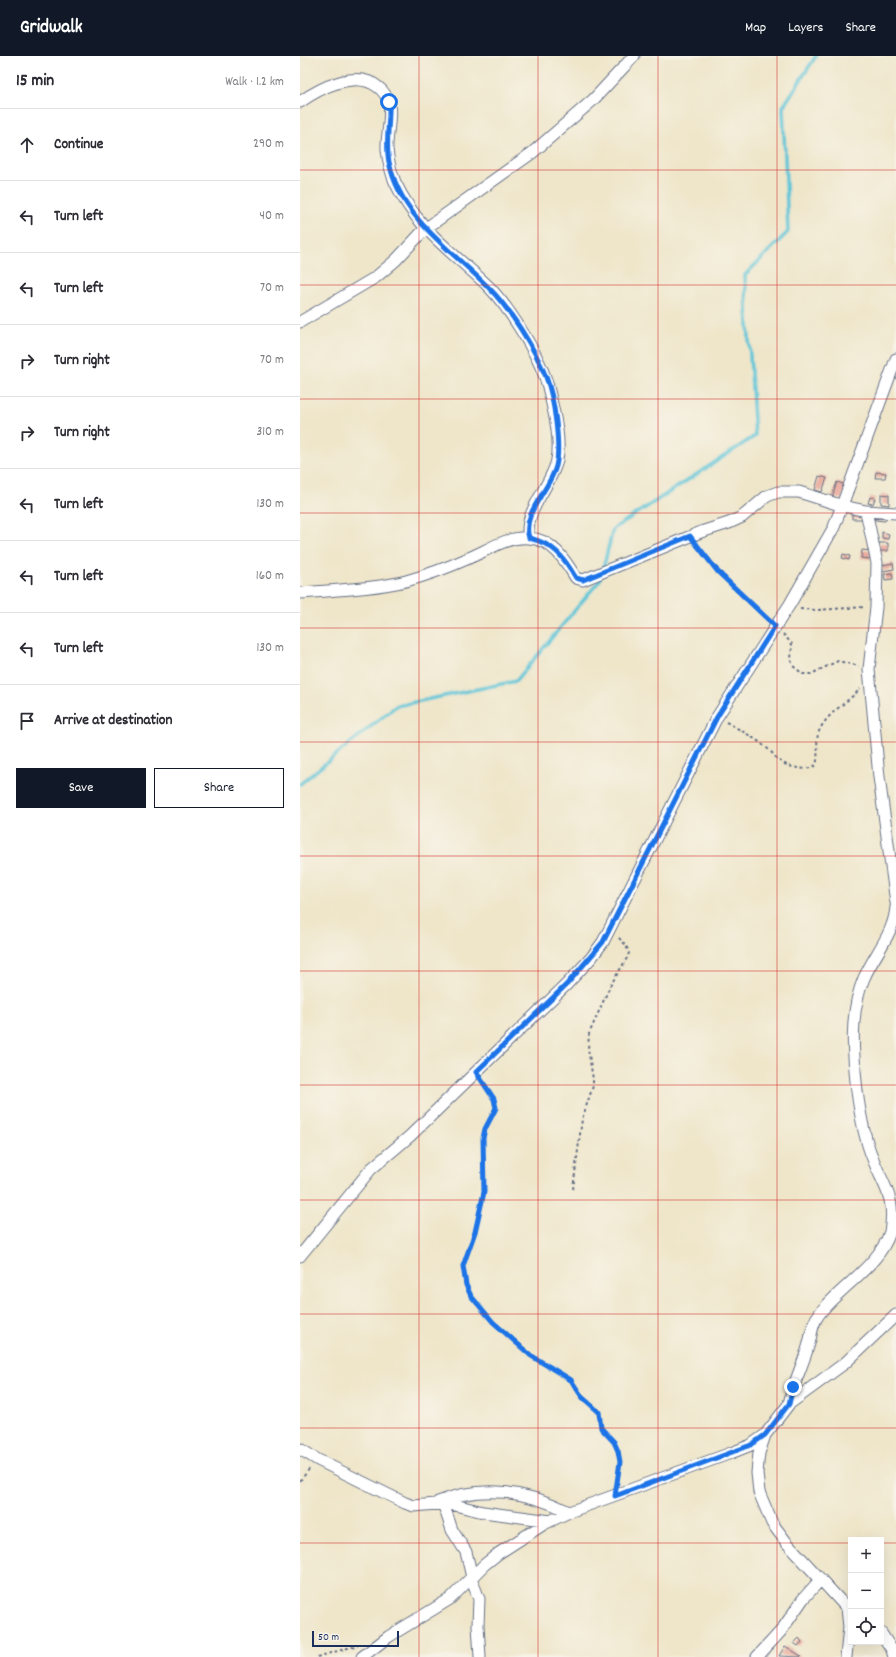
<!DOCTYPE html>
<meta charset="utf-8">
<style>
:root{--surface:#fff;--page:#f7f7f7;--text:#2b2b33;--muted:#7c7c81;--line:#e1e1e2;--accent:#111827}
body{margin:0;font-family:Dekko,sans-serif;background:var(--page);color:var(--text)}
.controls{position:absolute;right:12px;bottom:12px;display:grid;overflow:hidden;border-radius:0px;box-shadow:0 4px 16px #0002}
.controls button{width:36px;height:36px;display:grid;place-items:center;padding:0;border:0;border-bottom:1px solid var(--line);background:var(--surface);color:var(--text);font:20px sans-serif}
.scale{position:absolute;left:12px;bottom:10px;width:87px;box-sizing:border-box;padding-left:4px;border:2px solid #1b2f5e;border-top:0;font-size:11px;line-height:14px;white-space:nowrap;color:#1b2f5e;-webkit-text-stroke:3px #f7f3e8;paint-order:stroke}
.stop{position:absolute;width:12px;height:12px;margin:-9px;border:3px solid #1a73e8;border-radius:50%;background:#fff}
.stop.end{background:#1a73e8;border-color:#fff;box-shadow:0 1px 4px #0008}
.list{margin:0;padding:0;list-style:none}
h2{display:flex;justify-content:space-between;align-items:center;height:52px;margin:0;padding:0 16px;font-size:17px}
h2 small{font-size:13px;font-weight:400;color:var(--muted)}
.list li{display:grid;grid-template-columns:26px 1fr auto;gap:12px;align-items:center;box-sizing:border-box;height:72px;padding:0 16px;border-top:1px solid var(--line)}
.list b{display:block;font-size:15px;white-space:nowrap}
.list em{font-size:13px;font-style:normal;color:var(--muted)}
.actions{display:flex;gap:8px;padding:12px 16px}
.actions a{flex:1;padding:9px 0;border:1px solid var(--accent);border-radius:0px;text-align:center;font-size:14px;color:var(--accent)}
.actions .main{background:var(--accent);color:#fff}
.icon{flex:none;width:22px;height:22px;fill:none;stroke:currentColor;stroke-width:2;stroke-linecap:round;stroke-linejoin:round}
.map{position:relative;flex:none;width:596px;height:1601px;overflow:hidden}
header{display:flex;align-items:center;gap:24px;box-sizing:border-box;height:56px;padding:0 20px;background:var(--accent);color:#fff}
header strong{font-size:19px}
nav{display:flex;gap:22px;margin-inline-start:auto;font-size:14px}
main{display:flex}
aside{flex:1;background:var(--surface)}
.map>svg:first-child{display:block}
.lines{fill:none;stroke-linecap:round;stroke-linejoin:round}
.stream{stroke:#5cc5d8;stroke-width:3.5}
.building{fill:#e79f92}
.minor-casing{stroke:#656f84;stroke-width:13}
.path{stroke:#656f84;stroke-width:2;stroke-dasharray:3 3;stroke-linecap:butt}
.minor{stroke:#fff;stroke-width:11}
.route{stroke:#1a73e8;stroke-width:5}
.grid{fill:none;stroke:#d62828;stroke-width:1;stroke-opacity:0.55}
</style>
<header>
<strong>Gridwalk</strong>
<nav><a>Map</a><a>Layers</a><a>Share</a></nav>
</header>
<main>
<aside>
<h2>15 min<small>Walk · 1.2 km</small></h2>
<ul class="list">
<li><svg class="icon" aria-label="ahead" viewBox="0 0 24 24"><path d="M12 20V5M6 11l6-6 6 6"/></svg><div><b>Continue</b></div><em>290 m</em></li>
<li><svg class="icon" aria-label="left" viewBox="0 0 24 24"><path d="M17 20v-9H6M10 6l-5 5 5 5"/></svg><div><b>Turn left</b></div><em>40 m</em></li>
<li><svg class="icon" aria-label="left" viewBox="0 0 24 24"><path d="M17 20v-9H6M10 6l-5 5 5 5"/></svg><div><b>Turn left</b></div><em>70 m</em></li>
<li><svg class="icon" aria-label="right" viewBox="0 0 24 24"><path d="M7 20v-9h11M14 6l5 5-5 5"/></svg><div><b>Turn right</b></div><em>70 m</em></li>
<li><svg class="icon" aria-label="right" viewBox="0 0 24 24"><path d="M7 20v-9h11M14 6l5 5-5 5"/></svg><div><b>Turn right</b></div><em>310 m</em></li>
<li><svg class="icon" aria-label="left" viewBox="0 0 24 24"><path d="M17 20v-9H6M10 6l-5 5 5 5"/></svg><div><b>Turn left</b></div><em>130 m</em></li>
<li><svg class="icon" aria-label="left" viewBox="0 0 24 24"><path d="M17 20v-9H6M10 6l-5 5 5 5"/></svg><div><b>Turn left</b></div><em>160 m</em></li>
<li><svg class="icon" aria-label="left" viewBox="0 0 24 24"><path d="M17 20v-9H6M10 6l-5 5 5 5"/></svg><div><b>Turn left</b></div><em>130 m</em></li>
<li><svg class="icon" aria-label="arrive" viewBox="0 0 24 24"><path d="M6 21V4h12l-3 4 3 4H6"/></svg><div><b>Arrive at destination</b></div></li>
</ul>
<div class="actions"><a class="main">Save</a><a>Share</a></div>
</aside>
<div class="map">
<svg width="596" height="1601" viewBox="0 0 596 1601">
<rect width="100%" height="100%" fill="#f7f3e8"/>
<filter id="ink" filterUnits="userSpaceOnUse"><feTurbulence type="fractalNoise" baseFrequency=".025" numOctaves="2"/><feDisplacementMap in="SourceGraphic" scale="8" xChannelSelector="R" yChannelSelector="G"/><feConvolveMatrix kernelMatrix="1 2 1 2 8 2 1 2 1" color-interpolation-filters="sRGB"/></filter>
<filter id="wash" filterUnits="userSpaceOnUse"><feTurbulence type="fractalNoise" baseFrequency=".012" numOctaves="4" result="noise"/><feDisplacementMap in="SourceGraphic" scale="16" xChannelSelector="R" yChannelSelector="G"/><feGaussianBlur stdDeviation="0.9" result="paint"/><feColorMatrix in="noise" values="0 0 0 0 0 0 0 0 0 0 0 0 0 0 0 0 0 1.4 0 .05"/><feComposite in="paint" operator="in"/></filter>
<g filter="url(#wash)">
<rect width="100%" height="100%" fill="#efe6ca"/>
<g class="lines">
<path class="stream" d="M 303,513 L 313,473 L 455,380 L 445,219 L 488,176 L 483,51 L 516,0
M 0,728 L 96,650 L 216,625 L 300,524 L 301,519"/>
</g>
<g id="blocks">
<path class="building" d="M 576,416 L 586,417 L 585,422 L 575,422 Z
M 519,420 L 527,422 L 522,436 L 515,434 Z
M 537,426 L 546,429 L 542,444 L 532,441 Z
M 581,438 L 589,439 L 589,449 L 581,448 Z
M 570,441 L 575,442 L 573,448 L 568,447 Z
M 552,458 L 564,458 L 563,463 L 552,463 Z
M 575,459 L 586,459 L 585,465 L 575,464 Z
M 582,476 L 589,478 L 588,483 L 582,482 Z
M 579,487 L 588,487 L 588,495 L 579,495 Z
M 562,494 L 571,495 L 571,503 L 561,502 Z
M 543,498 L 550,500 L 549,504 L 542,502 Z
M 593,507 L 594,513 L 583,515 L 582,509 Z
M 592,517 L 593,523 L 585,524 L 584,518 Z
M 499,1582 L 502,1586 L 498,1590 L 494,1587 Z
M 485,1590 L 501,1600 L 500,1601 L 479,1600 Z"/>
</g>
</g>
<g filter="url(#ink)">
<use href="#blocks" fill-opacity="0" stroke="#656f84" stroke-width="1"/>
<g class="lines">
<g class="minor-casing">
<path id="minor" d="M 0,46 C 20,32 56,13 78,31 C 98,45 86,73 87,93 C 88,104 91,116 95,126 C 118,175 152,195 189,231 C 211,254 243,305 249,335 C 254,356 261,383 257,404 C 252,429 222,457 229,482
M 0,266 L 76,221 L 96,204 L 125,173 L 232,97 L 293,44 L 334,0
M 566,455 L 577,507 L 576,551 L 569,613 L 579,721 L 596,847
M 0,537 C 35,534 72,533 106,525 C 128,519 149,511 169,502 C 188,494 207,480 229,482 C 252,483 265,504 276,522 L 283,524 L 401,476 L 429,467 L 442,461 L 467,440 L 478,436 L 499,436 L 543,450 L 566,455 L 596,457
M 0,1200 L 71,1113 L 110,1080 L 267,928 L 291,902 L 303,886 L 417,661 L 490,548 L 534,471 L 596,303
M 489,1348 C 493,1328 502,1311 508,1291 C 512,1279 511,1268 520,1257 C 541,1230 579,1210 590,1176 C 596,1140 584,1132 573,1103 C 564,1082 560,1058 557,1035 C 553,998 549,957 564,922 C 575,897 594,878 596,851
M 0,1393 L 18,1404 L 105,1447 L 114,1450 L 147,1447 L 183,1456 L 251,1465
M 138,1446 C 182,1428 228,1435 269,1456
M 143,1447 L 152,1474 L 166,1496 L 172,1521
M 171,1522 L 179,1543 L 178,1569 L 180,1601
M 581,1577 L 592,1594 L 594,1601
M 62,1601 L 88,1581 L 150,1543 L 184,1509 L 199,1497 L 244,1468 L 269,1456 L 431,1397 L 451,1389 L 465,1379
M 457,1601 L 481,1575 L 503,1543 L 521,1523
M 546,1601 L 549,1571 L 547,1552 L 487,1487 L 472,1467 L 459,1436 L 457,1417 L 459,1397 L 465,1379 L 489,1348 L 545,1307 L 596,1259"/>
</g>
<path class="path" d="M 396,489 L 438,536 L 468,564
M 500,553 L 516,554 L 565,551
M 483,578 L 492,588 L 491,604 L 493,610 L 503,618 L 511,618 L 538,605 L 559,610
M 426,666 C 441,674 455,682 468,693 C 473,697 476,703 481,706 C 488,711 511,717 516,708 C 519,702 516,686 518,678 C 524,659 547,647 560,633
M 182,1025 L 194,1043 L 195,1052 L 185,1073 L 183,1082 L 184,1136 L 175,1176 L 163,1210 L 166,1229 L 171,1240 L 193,1266 L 238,1304 L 271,1324 L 282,1341 L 297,1353 L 301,1372 L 314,1386 L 318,1395 L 320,1406 L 317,1427
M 273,1133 L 282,1063 L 293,1030 L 293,1023 L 288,993 L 289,978 L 310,930 L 327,902 L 329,897 L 326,889 L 318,881
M 0,1425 L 10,1412
M 17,1601 L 58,1589"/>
<use href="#minor" class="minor"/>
</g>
</g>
<g class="lines" filter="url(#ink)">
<path class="route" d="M 89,46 C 90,66 85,87 89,106 C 101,163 151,193 189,232 C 210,253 235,293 246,321 C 254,341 261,389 256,410 C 250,434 221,457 229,482 C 254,488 263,500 276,522 L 283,524 L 390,480 L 418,516 L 475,570 L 417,661 L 303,886 L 267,928 L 176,1016 L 194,1043 L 196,1052 L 185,1073 L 183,1082 L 184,1136 L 175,1176 L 163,1210 L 166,1229 L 171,1240 L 193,1266 L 230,1299 L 271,1324 L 282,1341 L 299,1356 L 301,1372 L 314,1386 L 318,1395 L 320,1406 L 315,1440 L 451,1389 L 465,1379 L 489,1348 L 493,1331"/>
</g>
<path class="grid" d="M 119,0 L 119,1601M 238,0 L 238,1601M 358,0 L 358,1601M 477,0 L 477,1601M 0,114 L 596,114M 0,229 L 596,229M 0,343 L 596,343M 0,457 L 596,457M 0,572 L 596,572M 0,686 L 596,686M 0,800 L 596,800M 0,915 L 596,915M 0,1029 L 596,1029M 0,1144 L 596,1144M 0,1258 L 596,1258M 0,1372 L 596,1372M 0,1487 L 551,1487M 581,1487 L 596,1487"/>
</svg>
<div class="controls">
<button>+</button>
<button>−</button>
<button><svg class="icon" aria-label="locate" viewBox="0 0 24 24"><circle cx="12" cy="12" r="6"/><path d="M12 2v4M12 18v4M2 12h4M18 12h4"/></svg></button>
</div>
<div class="scale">50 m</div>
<div class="stop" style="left:89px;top:46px"></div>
<div class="stop end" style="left:493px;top:1331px"></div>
</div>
</main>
